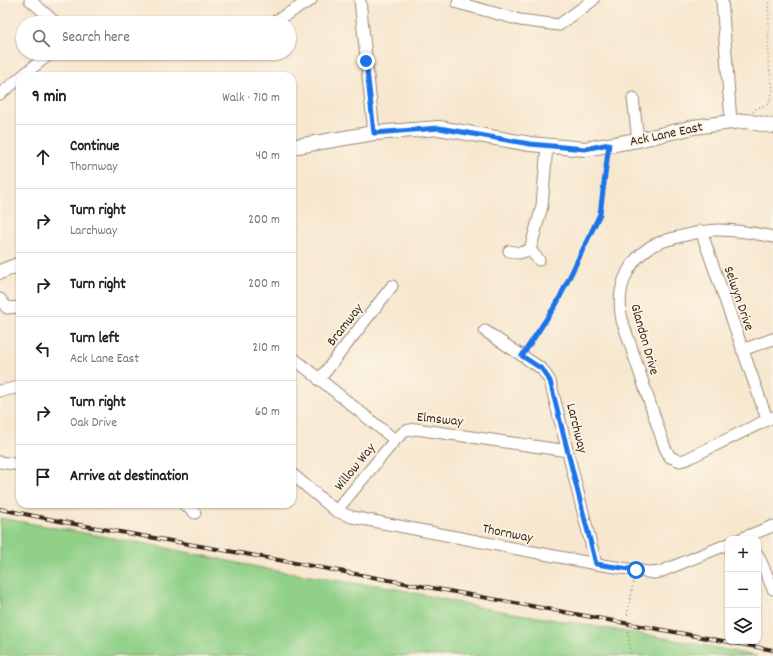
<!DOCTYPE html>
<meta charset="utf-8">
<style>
:root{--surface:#fff;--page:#f6f6f6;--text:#202124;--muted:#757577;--line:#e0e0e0}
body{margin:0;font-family:Dekko,sans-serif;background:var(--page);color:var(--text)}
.controls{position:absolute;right:12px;bottom:12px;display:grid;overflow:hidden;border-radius:8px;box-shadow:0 1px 3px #0004}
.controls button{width:36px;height:36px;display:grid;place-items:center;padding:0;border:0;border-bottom:1px solid var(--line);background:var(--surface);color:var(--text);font:20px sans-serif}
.stop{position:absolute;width:12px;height:12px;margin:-9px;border:3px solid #1a73e8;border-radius:50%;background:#fff}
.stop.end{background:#1a73e8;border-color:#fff;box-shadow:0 1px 4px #0008}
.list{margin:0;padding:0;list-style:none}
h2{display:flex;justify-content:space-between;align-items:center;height:52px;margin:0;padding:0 16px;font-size:17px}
h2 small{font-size:13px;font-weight:400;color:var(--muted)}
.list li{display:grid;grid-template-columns:26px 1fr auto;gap:12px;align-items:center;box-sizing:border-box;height:64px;padding:0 16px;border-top:1px solid var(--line)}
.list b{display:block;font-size:15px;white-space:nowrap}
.list p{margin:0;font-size:13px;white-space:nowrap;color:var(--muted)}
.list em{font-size:13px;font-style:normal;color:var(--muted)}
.icon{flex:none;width:22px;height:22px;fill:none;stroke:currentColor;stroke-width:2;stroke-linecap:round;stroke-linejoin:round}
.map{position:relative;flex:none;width:773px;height:656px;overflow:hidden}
.search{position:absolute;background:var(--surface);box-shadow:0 1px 3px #0004;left:16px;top:16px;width:280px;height:44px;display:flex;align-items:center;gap:10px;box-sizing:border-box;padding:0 14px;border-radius:22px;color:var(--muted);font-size:15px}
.panel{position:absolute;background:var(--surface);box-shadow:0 1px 3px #0004;left:16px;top:72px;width:280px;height:436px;border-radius:12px}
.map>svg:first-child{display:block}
.green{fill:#90d087;stroke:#667d52}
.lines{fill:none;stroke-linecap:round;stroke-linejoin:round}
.minor-casing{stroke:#998876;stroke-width:13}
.major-casing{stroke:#998876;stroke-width:16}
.path{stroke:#998876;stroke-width:1.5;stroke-dasharray:1 3;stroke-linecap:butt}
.minor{stroke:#fff;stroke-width:11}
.major{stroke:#fff;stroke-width:14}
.rail-casing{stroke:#3b2a1e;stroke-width:4}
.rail{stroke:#fcf5e5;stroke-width:2.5;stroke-dasharray:8;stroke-linecap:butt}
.route{stroke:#1a73e8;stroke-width:5}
.labels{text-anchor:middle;stroke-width:3.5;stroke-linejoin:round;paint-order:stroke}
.street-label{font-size:14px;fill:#3b2a1e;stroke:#fcf5e5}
</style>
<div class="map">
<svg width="773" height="656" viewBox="0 0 773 656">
<rect width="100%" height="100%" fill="#fcf5e5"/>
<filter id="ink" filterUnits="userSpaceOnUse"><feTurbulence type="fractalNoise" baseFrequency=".025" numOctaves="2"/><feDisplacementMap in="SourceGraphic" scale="8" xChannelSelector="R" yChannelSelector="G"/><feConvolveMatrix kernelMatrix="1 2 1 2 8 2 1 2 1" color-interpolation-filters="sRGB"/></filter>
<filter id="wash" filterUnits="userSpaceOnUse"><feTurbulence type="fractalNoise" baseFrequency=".012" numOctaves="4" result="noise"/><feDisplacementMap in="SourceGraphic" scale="16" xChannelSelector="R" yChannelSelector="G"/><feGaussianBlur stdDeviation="0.9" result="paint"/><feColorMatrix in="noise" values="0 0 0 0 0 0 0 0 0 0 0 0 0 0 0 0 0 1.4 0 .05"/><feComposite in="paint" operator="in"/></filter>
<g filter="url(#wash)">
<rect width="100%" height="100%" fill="#f7e7cf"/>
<path class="green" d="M 0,518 L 152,545 L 272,570 L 359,584 L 379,585 L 483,608 L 665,638 L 757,656 L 0,656 Z"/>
</g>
<g filter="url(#ink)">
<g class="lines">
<g class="minor-casing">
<path id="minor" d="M 30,0 L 56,23
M 360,0 L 374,133
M 722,0 L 731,122
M 458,3 L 520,20 L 559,25 L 593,0
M 272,23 L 311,0
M 22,76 L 51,53
M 0,94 L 20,78
M 633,98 L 638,140
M 701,231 L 767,419
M 773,237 C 755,233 737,230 718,230 C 706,230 694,233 682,236 C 671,239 660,241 650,247 C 625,264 616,291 622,320 L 665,448 L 670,457 L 680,461 L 687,459 L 773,417
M 530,250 L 539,260
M 509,251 L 519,253 L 530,250 L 542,206 L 547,146
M 0,299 L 7,308 L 20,307
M 485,331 L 542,369 L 550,381 L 596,564
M 742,350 L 773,339
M 292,357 L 395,440 L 405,431 L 416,429 L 568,451
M 319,380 L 392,286
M 0,391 L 20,387
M 0,462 L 20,465
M 292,474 L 336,511 L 352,517 L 596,564 L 654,573 L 660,572 L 728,544
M 184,504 L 195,513
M 336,511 L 395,440
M 740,539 L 773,526
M 758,555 L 773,589"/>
</g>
<g class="major-casing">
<path id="major" d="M 292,147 L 374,133 L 439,128 L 530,144 L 585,149 L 638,140 L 694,127 L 731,122 L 746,121 L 773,126
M 0,272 L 20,264"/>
</g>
<path class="path" d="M 753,112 L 755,109 L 769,104 L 773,89 L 768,61 L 769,23 L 768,0
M 527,349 L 557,303 L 600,214 L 608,156
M 627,615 L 634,579
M 628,632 L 631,656"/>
<use href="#minor" class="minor"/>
<use href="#major" class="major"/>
<g class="rail-casing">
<path id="rail" d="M 0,509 L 69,523 L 251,555 L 773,650"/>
</g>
<use href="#rail" class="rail"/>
</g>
</g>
<g class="lines" filter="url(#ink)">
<path class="route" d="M 366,61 L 374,133 L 439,128 L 530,144 L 585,149 L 609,144 L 600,214 L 557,303 L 522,356 L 542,369 L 550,381 L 596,564 L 636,570"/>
</g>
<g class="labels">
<g class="street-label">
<text transform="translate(666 133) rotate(-12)" y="5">Ack Lane East</text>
<text transform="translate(740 298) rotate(71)" y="5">Selwyn Drive</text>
<text transform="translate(344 324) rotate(-52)" y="5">Bramway</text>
<text transform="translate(646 339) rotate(74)" y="5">Glandon Drive</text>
<text transform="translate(440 418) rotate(6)" y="5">Elmsway</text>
<text transform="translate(578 428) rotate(76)" y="5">Larchway</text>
<text transform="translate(354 466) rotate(-51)" y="5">Willow Way</text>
<text transform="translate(508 532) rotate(11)" y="5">Thornway</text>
</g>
</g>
</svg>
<div class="controls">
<button>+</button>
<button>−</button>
<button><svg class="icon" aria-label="layers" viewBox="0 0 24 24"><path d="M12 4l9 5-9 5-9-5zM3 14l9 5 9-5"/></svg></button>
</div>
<div class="stop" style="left:636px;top:570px"></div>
<div class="stop end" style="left:366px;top:61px"></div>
<div class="search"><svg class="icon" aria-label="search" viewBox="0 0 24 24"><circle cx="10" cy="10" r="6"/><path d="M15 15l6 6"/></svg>Search here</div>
<section class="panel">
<h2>9 min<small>Walk · 710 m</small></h2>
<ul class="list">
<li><svg class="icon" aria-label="ahead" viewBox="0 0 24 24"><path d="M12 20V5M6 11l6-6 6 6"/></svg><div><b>Continue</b><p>Thornway</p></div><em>40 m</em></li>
<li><svg class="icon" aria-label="right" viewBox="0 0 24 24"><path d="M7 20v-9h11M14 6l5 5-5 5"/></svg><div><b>Turn right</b><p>Larchway</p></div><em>200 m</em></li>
<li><svg class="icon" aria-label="right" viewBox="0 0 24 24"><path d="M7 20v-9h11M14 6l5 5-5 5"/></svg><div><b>Turn right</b></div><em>200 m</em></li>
<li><svg class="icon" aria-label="left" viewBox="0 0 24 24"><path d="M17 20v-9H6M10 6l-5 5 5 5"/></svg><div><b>Turn left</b><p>Ack Lane East</p></div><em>210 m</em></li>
<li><svg class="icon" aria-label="right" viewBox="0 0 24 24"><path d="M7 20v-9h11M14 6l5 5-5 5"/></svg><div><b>Turn right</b><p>Oak Drive</p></div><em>60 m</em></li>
<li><svg class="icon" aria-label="arrive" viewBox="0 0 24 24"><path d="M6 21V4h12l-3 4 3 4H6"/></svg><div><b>Arrive at destination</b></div></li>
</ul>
</section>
</div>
